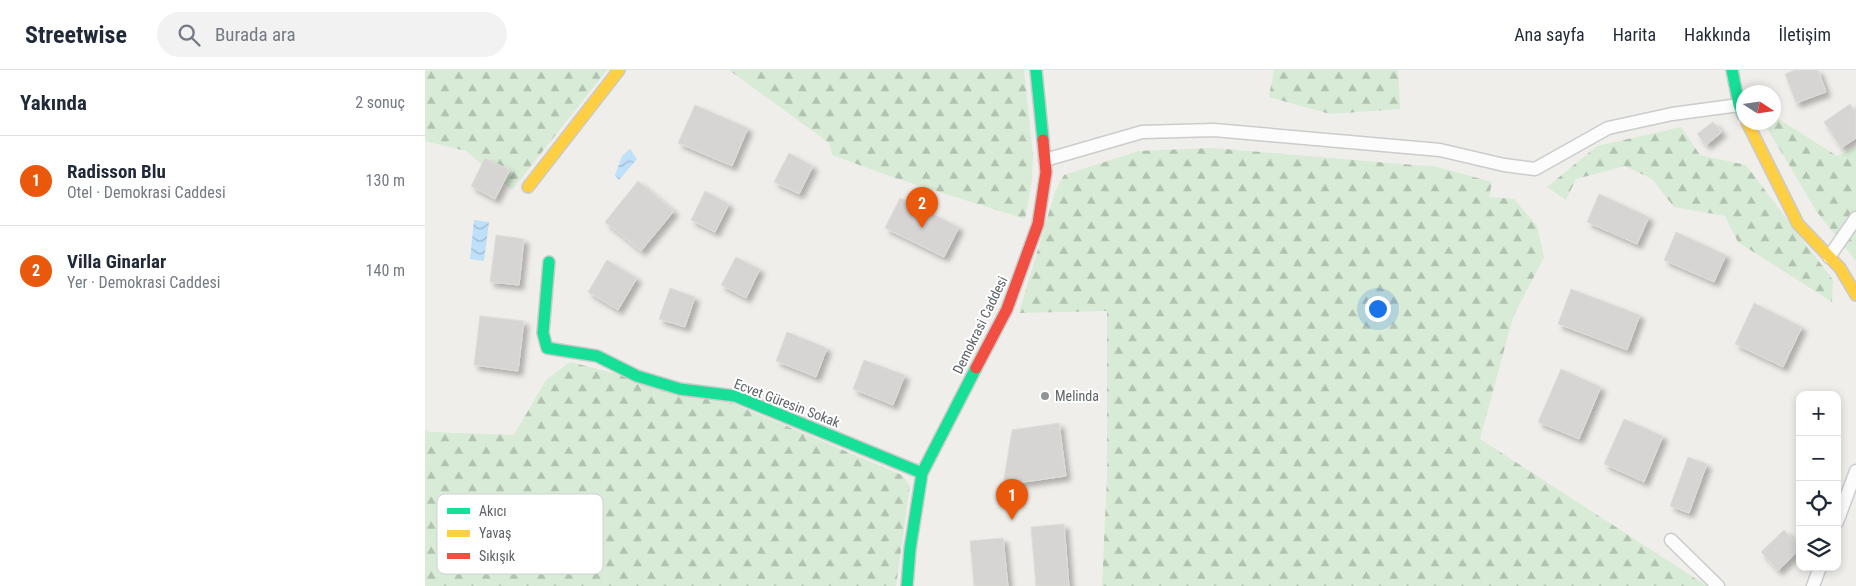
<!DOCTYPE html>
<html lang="tr">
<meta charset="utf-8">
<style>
:root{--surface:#fff;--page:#f2f2f3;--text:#1f2937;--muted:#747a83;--line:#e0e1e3;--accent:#ea580c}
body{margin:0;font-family:"Roboto Condensed",sans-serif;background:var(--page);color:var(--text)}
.controls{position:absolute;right:15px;bottom:15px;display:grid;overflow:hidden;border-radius:10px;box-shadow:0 2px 8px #0003}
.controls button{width:45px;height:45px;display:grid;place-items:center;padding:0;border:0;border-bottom:1px solid var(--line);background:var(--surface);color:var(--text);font:25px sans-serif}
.compass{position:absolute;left:1311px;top:15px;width:45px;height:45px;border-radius:50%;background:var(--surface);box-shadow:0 2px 8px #0003;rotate:102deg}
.you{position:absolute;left:952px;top:238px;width:18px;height:18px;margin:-12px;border:4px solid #fff;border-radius:50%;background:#1a73e8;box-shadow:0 0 0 8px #1a73e833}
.badge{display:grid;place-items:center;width:32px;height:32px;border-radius:50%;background:var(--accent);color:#fff;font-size:16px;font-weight:700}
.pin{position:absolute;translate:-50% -41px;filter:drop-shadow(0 1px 2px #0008)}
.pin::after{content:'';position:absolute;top:26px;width:18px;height:15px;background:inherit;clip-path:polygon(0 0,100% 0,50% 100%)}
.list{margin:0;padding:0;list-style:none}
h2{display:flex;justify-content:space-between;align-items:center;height:65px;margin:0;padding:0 20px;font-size:21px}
h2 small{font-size:16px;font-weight:400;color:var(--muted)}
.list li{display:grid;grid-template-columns:32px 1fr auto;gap:15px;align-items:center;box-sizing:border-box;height:90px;padding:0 20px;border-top:1px solid var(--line)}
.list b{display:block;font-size:19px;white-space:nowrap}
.list p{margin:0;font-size:16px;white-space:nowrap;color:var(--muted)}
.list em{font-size:16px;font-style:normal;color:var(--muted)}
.icon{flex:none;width:28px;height:28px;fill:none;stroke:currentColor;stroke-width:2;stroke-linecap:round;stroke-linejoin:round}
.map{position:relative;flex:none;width:1431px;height:516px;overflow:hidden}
header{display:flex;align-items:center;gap:30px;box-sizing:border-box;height:70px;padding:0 25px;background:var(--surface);border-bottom:1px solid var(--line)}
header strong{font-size:24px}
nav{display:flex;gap:28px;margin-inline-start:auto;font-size:18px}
.search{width:350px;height:45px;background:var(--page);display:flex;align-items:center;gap:12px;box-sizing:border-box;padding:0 18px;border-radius:28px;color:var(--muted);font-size:19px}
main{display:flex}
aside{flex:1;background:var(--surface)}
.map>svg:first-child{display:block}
.forest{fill:url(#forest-firs)}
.water{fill:url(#water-waves)}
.building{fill:#d6d5d3;stroke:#deddd9;filter:url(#shadow)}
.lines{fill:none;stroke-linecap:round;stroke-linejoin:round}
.lane-casing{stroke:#cbcccc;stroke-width:15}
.fast-casing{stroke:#cacacb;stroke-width:14}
.slow-casing{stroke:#cacacb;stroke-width:14}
.jam-casing{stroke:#cacacb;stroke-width:14}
.lane{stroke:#fdfcfc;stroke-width:12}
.fast{stroke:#16e098;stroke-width:11}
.slow{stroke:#ffcf43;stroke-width:11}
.jam{stroke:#f24e42;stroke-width:11}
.poi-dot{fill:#919496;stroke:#fff;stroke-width:2}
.labels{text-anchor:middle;stroke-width:4;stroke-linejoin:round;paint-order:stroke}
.street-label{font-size:14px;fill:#5f6368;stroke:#fff}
.poi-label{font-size:14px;fill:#5f6368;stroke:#fff;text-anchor:start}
.key{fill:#fff;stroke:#cfd0d2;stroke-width:1}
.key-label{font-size:14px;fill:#5f6368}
</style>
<header>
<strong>Streetwise</strong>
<div class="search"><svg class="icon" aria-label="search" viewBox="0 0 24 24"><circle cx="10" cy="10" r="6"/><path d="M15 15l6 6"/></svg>Burada ara</div>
<nav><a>Ana sayfa</a><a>Harita</a><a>Hakkında</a><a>İletişim</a></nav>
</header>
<main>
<aside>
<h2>Yakında<small>2 sonuç</small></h2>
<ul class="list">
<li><span class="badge">1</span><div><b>Radisson Blu</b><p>Otel · Demokrasi Caddesi</p></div><em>130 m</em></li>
<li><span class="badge">2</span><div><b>Villa Ginarlar</b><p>Yer · Demokrasi Caddesi</p></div><em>140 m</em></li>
</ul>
</aside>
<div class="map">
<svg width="1431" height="516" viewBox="0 0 1431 516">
<defs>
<pattern id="forest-firs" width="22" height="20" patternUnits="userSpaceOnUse" patternTransform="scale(1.25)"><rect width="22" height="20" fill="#d8ebd6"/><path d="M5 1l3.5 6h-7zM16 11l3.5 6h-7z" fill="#b2c2b1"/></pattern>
<pattern id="water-waves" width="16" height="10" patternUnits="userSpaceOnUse" patternTransform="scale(1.25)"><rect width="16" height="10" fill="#bfe0f9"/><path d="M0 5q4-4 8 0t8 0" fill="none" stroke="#9eb9cd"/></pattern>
<filter id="shadow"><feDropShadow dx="4.5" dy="4.5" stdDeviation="2.5" flood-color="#0004"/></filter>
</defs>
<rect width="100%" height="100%" fill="#efeeea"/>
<path class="forest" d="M 0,0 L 182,0 L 87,120 L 41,81 L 0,71 Z
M 304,0 L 599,0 L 608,86 L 607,109 L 600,149 L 470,108 L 407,85 L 404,73 Z
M 849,0 L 973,0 L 975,39 L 905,44 L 844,27 Z
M 1349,46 L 1412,86 L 1431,77 L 1431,191 L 1392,142 L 1339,53 L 1348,52 Z
M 1256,57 L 1275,85 L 1321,95 L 1408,210 L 1407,232 L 1313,172 L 1300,146 L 1249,137 L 1227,109 L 1200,96 L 1151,109 L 1141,130 L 1122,117 L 1172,76 Z
M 788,78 L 1012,97 L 1067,112 L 1064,127 L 1089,129 L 1112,156 L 1119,187 L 1088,247 L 1055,369 L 1282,516 L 677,516 L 682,406 L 682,241 L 594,243 L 630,122 L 639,105 L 714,81 Z
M 145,292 L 309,334 L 477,405 L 485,416 L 471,516 L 0,516 L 0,360 L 5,362 L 89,365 L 121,310 Z"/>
<path class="water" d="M 205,79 L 212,89 L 194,110 L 190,105 L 197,86 Z
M 49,150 L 64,152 L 59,191 L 45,189 Z"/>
<path class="building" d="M 1370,0 L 1393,0 L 1401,22 L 1371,33 L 1360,4 Z
M 1425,34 L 1431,43 L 1431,68 L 1416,78 L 1399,52 Z
M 270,35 L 323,58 L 307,96 L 253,73 Z
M 1288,52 L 1297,62 L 1281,75 L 1272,64 Z
M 364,83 L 388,96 L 374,124 L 349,112 Z
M 60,88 L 85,100 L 70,129 L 46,116 Z
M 213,111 L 249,141 L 216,181 L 180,152 Z
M 280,121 L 304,134 L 290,162 L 266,150 Z
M 1174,124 L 1224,147 L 1212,174 L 1162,152 Z
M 475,128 L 534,157 L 519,187 L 460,158 Z
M 1251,162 L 1301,185 L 1289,212 L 1239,190 Z
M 71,165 L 99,169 L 94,215 L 65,212 Z
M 311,187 L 335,199 L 321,228 L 296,215 Z
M 182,190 L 212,208 L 193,240 L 163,222 Z
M 245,218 L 270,227 L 260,257 L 234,249 Z
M 1146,219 L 1215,245 L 1202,280 L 1133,254 Z
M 1329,233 L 1377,257 L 1358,297 L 1310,274 Z
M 55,246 L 99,251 L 93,301 L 49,295 Z
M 362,262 L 402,278 L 391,307 L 351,291 Z
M 439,290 L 480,305 L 468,335 L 428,319 Z
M 1136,299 L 1176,317 L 1154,369 L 1113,352 Z
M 1199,349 L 1238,366 L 1219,412 L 1179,394 Z
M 634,353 L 641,406 L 578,415 L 587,360 Z
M 1263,387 L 1282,394 L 1264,443 L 1245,436 Z
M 639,454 L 644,516 L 611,516 L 606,457 Z
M 1359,460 L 1375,477 L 1375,479 L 1353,501 L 1336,482 Z
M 578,468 L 583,516 L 549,516 L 545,471 Z"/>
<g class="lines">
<g class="lane-casing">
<path id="lane" d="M 620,90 L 717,62 L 789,60 L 1015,80 L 1079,95 L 1110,99 L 1183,58 L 1247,44 L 1314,35
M 1404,187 L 1431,148
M 1412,452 L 1431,401
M 1246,470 L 1293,516
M 1388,516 L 1395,497"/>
</g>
<g class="fast-casing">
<path id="fast" d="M 611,0 L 618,70
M 1307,0 L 1314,35 L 1318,45
M 124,192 L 118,263 L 122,278 L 172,286 L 212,306 L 255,319 L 310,326 L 497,403
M 482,516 L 485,479 L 497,403 L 551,298"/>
</g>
<g class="slow-casing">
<path id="slow" d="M 1322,52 L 1373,154 L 1415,198 L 1431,225
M 103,117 L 194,0"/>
</g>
<g class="jam-casing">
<path id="jam" d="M 551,298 L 582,239 L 613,154 L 621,102 L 618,70"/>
</g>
<use href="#lane" class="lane"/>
<use href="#fast" class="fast"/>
<use href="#slow" class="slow"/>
<use href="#jam" class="jam"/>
</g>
<circle class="poi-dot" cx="620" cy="326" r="5"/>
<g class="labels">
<g class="street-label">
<text transform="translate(555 255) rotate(-64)" y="5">Demokrasi Caddesi</text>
<text transform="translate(362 333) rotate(21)" y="5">Ecvet Güresin Sokak</text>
</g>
<g class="poi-label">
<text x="630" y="331">Melinda</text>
</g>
</g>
<rect x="12" y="424" width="166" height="80" rx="8" class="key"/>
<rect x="22" y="438" width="23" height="6" fill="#16e098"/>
<rect x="22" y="460" width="23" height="7" fill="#ffcf43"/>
<rect x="22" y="483" width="23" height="6" fill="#f24e42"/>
<g class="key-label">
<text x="54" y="446">Akıcı</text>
<text x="54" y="468">Yavaş</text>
<text x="54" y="491">Sıkışık</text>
</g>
</svg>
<div class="controls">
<button>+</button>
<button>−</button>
<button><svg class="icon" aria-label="locate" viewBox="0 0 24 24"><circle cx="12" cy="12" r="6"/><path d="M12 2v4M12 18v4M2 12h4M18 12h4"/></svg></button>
<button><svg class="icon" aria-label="layers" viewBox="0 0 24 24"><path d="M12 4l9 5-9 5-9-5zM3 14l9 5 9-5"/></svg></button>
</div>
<svg class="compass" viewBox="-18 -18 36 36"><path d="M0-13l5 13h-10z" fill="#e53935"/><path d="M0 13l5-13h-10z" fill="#747a83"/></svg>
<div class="you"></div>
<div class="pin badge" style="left:587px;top:450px">1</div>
<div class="pin badge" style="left:497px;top:158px">2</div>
</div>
</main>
